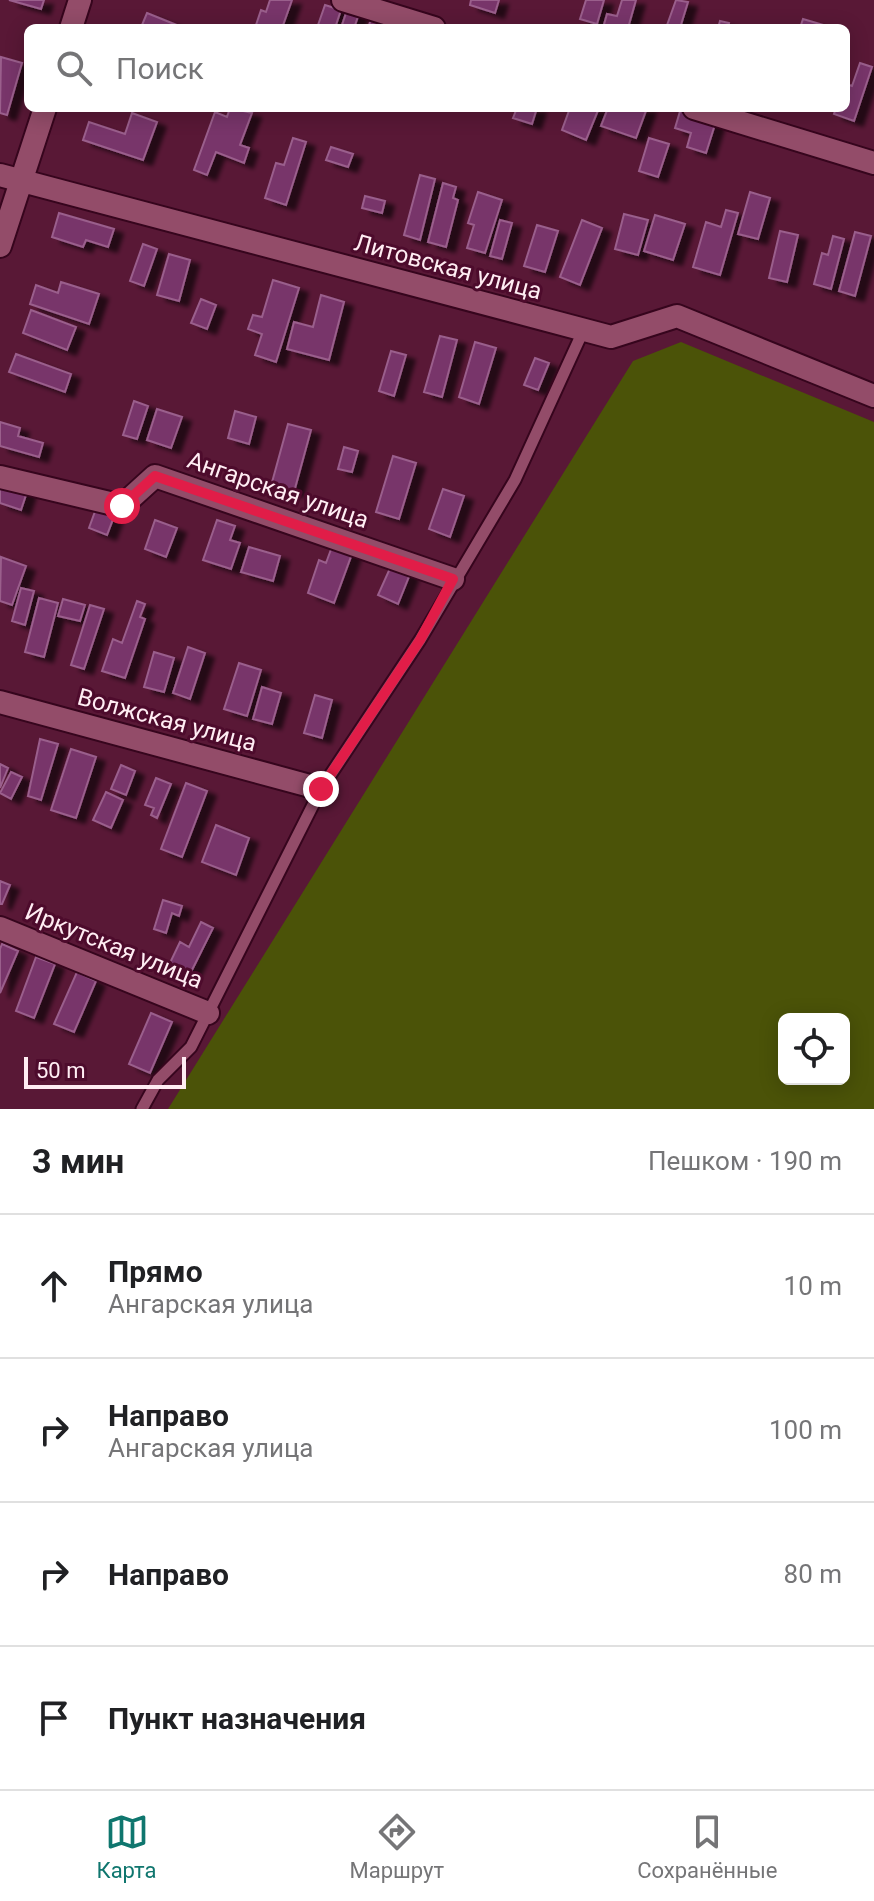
<!DOCTYPE html>
<html lang="ru">
<meta charset="utf-8">
<style>
:root{--surface:#fff;--page:#f2f2f2;--text:#202124;--muted:#757577;--line:#e0e0e0;--accent:#0f766e}
body{margin:0;font-family:Roboto,sans-serif;background:var(--page);color:var(--text)}
.controls{position:absolute;right:24px;bottom:24px;display:grid;overflow:hidden;border-radius:12px;box-shadow:0 4px 20px #0003}
.controls button{width:72px;height:72px;display:grid;place-items:center;padding:0;border:0;border-bottom:2px solid var(--line);background:var(--surface);color:var(--text);font:40px sans-serif}
.scale{position:absolute;left:24px;bottom:20px;width:162px;box-sizing:border-box;padding-left:8px;border:4px solid #ffedf3;border-top:0;font-size:22px;line-height:28px;white-space:nowrap;color:#ffedf3;-webkit-text-stroke:6px #4d0b2c;paint-order:stroke}
.stop{position:absolute;width:24px;height:24px;margin:-18px;border:6px solid #e11d48;border-radius:50%;background:#fff}
.stop.end{background:#e11d48;border-color:#fff;box-shadow:0 2px 8px #0008}
.list{margin:0;padding:0;list-style:none}
h2{display:flex;justify-content:space-between;align-items:center;height:104px;margin:0;padding:0 32px;font-size:34px}
h2 small{font-size:26px;font-weight:400;color:var(--muted)}
.list li{display:grid;grid-template-columns:52px 1fr auto;gap:24px;align-items:center;box-sizing:border-box;height:144px;padding:0 32px;border-top:2px solid var(--line)}
.list b{display:block;font-size:30px;white-space:nowrap}
.list p{margin:0;font-size:26px;white-space:nowrap;color:var(--muted)}
.list em{font-size:26px;font-style:normal;color:var(--muted)}
.icon{flex:none;width:44px;height:44px;fill:none;stroke:currentColor;stroke-width:2;stroke-linecap:round;stroke-linejoin:round}
.map{position:relative;flex:none;width:874px;height:1109px;overflow:hidden}
.search{position:absolute;background:var(--surface);box-shadow:0 4px 20px #0003;left:24px;right:24px;top:24px;height:88px;display:flex;align-items:center;gap:20px;box-sizing:border-box;padding:0 28px;border-radius:12px;color:var(--muted);font-size:30px}
.sheet{height:680px;background:var(--surface)}
nav{display:flex;justify-content:space-around;align-items:center;box-sizing:border-box;height:112px;border-top:2px solid var(--line);background:var(--surface);font-size:22px;color:var(--muted)}
nav a{display:grid;justify-items:center;gap:4px}
nav .on{color:var(--accent)}
.map>svg:first-child{display:block}
.green{fill:#4b5308;fill-rule:evenodd}
.building{fill:#78356a;stroke:#9a5e8c;stroke-width:2;filter:url(#shadow)}
.lines{fill:none;stroke-linecap:round;stroke-linejoin:round}
.lane-casing{stroke:#36051d;stroke-width:15}
.street-casing{stroke:#36051d;stroke-width:26}
.lane{stroke:#934c69;stroke-width:11}
.street{stroke:#934c69;stroke-width:22}
.route{stroke:#e11d48;stroke-width:10}
.labels{text-anchor:middle;stroke-width:6;stroke-linejoin:round;paint-order:stroke}
.street-label{font-size:24px;fill:#ffedf3;stroke:#4d0b2c}
</style>
<div class="map">
<svg width="874" height="1109" viewBox="0 0 874 1109">
<defs>
<filter id="shadow"><feDropShadow dx="9" dy="5" stdDeviation="2" flood-color="#0009"/></filter>
</defs>
<rect width="100%" height="100%" fill="#591836"/>
<path class="green" d="M 681,342 L 874,422 L 874,1109 L 168,1109 L 633,361 ZM 784,1019 L 844,1019 L 844,1079 L 784,1079 Z"/>
<path class="building" d="M 9,0 L 44,0 L 41,9 Z
M 270,0 L 292,0 L 282,28 L 255,28 L 261,10 L 266,12 Z
M 471,0 L 499,0 L 495,13 L 470,5 Z
M 586,0 L 604,0 L 597,24 L 580,19 Z
M 622,0 L 636,0 L 628,28 L 603,28 L 607,14 L 617,16 Z
M 676,0 L 688,2 L 680,28 L 666,28 Z
M 325,5 L 341,10 L 335,28 L 317,28 Z
M 348,7 L 360,11 L 354,28 L 341,28 Z
M 147,13 L 184,28 L 149,28 L 142,25 Z
M 372,17 L 388,22 L 386,28 L 368,28 Z
M 803,19 L 830,27 L 830,28 L 800,28 Z
M 720,21 L 729,23 L 728,28 L 718,28 Z
M 1,57 L 22,63 L 7,115 L 0,113 Z
M 860,63 L 872,67 L 854,121 L 834,114 L 836,108 L 846,108 L 846,84 L 852,86 Z
M 230,108 L 252,113 L 240,145 L 249,148 L 244,163 L 216,152 L 207,175 L 194,170 L 215,112 L 227,117 Z
M 517,108 L 537,108 L 532,124 L 513,118 Z
M 570,108 L 599,108 L 586,140 L 562,130 Z
M 608,108 L 647,108 L 636,138 L 601,126 Z
M 681,108 L 717,118 L 706,153 L 687,147 L 691,133 L 675,128 Z
M 132,113 L 157,122 L 143,160 L 83,140 L 89,122 L 125,134 Z
M 293,138 L 306,142 L 286,205 L 265,198 L 276,163 L 284,165 Z
M 649,138 L 669,144 L 658,177 L 639,171 Z
M 331,147 L 353,154 L 348,167 L 326,160 Z
M 420,175 L 435,179 L 420,240 L 404,235 Z
M 443,183 L 456,187 L 453,198 L 458,200 L 446,247 L 428,242 Z
M 478,192 L 502,200 L 485,253 L 467,248 L 474,225 L 468,223 Z
M 750,192 L 770,198 L 758,239 L 738,234 Z
M 365,196 L 385,201 L 382,213 L 362,208 Z
M 726,210 L 738,213 L 720,275 L 693,267 L 706,222 L 721,227 Z
M 59,213 L 114,229 L 108,247 L 86,240 L 83,247 L 52,237 Z
M 624,214 L 648,220 L 638,255 L 615,249 Z
M 655,215 L 685,224 L 673,260 L 644,251 Z
M 500,220 L 512,223 L 502,259 L 490,256 Z
M 582,220 L 602,228 L 580,285 L 560,277 Z
M 537,225 L 558,231 L 545,272 L 524,266 Z
M 780,231 L 798,235 L 787,282 L 769,278 Z
M 855,232 L 871,236 L 855,296 L 839,291 Z
M 833,236 L 844,239 L 831,289 L 814,284 L 822,253 L 828,255 Z
M 143,244 L 157,249 L 144,286 L 130,281 Z
M 169,254 L 190,260 L 179,301 L 157,295 Z
M 273,280 L 299,288 L 276,362 L 255,355 L 262,334 L 248,329 L 253,315 L 262,317 Z
M 61,282 L 99,294 L 89,324 L 30,304 L 36,285 L 58,293 Z
M 321,295 L 344,302 L 329,360 L 287,349 L 294,322 L 313,327 Z
M 201,299 L 216,305 L 207,329 L 191,323 Z
M 31,310 L 76,327 L 67,350 L 23,333 Z
M 440,336 L 457,340 L 442,397 L 424,392 Z
M 475,342 L 496,348 L 479,404 L 459,397 Z
M 391,351 L 406,355 L 394,396 L 379,391 Z
M 16,354 L 71,374 L 65,392 L 9,372 Z
M 535,358 L 549,363 L 538,390 L 524,385 Z
M 134,401 L 148,406 L 137,439 L 123,435 Z
M 157,409 L 182,417 L 171,448 L 147,440 Z
M 235,411 L 256,417 L 249,444 L 228,438 Z
M 0,422 L 20,428 L 18,436 L 43,443 L 39,457 L 0,446 Z
M 288,424 L 311,430 L 294,492 L 271,486 Z
M 344,447 L 358,451 L 352,472 L 338,469 Z
M 393,456 L 416,463 L 399,519 L 376,512 Z
M 0,483 L 27,492 L 21,510 L 0,503 Z
M 443,489 L 464,496 L 450,537 L 429,529 Z
M 97,506 L 115,514 L 107,535 L 89,528 Z
M 155,520 L 177,528 L 166,557 L 145,549 Z
M 217,520 L 235,526 L 230,540 L 240,543 L 231,569 L 203,560 Z
M 333,544 L 353,551 L 334,603 L 308,593 L 319,560 L 326,563 Z
M 249,547 L 280,556 L 273,581 L 241,572 Z
M 1,557 L 26,566 L 12,605 L 0,601 Z
M 391,566 L 410,574 L 398,604 L 378,595 Z
M 21,588 L 34,591 L 25,625 L 12,621 Z
M 39,598 L 58,603 L 44,657 L 25,652 Z
M 63,599 L 85,605 L 80,621 L 58,616 Z
M 137,601 L 145,604 L 140,617 L 145,619 L 125,678 L 102,671 L 113,639 L 122,643 Z
M 90,605 L 104,609 L 84,669 L 71,665 Z
M 188,647 L 205,653 L 190,699 L 173,693 Z
M 154,652 L 174,658 L 164,692 L 144,687 Z
M 239,663 L 261,670 L 247,716 L 224,709 Z
M 262,687 L 281,693 L 272,724 L 253,719 Z
M 315,695 L 332,700 L 322,738 L 304,733 Z
M 40,739 L 58,744 L 41,800 L 28,796 Z
M 71,749 L 96,757 L 76,818 L 51,810 Z
M 0,764 L 8,768 L 0,788 Z
M 121,765 L 135,771 L 126,795 L 111,789 Z
M 11,772 L 22,777 L 11,799 L 0,793 Z
M 156,778 L 171,784 L 157,818 L 151,815 L 154,808 L 145,805 Z
M 186,783 L 207,791 L 182,857 L 161,849 Z
M 106,792 L 123,800 L 111,828 L 93,820 Z
M 216,825 L 249,838 L 236,875 L 202,862 Z
M 0,881 L 10,885 L 2,904 L 0,904 Z
M 163,900 L 182,906 L 179,916 L 172,913 L 166,933 L 154,929 Z
M 201,922 L 213,928 L 188,978 L 168,967 L 180,942 L 189,947 Z
M 2,944 L 18,951 L 0,993 L 0,949 Z
M 36,957 L 55,964 L 34,1018 L 16,1011 Z
M 77,972 L 96,981 L 74,1032 L 54,1024 Z
M 151,1013 L 172,1022 L 150,1073 L 129,1064 Z"/>
<g class="lines">
<g class="lane-casing">
<path id="lane" d="M 142,1109 L 158,1080 L 191,1047 L 321,789 L 420,640 L 515,480 L 584,329"/>
</g>
<g class="street-casing">
<path id="street" d="M 343,0 L 434,28
M 71,28 L 80,0
M 694,108 L 874,163
M 0,175 L 611,337 L 677,316 L 874,396
M 0,246 L 45,108
M 0,477 L 122,506 L 155,476 L 453,579
M 0,702 L 321,789
M 0,928 L 208,1013"/>
</g>
<use href="#lane" class="lane"/>
<use href="#street" class="street"/>
</g>
<g class="lines">
<path class="route" d="M 122,506 L 155,476 L 453,579 L 420,640 L 321,789"/>
</g>
<g class="labels">
<g class="street-label">
<text transform="translate(448 267) rotate(15)" y="8">Литовская улица</text>
<text transform="translate(278 490) rotate(19)" y="8">Ангарская улица</text>
<text transform="translate(167 720) rotate(15)" y="8">Волжская улица</text>
<text transform="translate(114 946) rotate(22)" y="8">Иркутская улица</text>
</g>
</g>
</svg>
<div class="controls">
<button><svg class="icon" aria-label="locate" viewBox="0 0 24 24"><circle cx="12" cy="12" r="6"/><path d="M12 2v4M12 18v4M2 12h4M18 12h4"/></svg></button>
</div>
<div class="scale">50 m</div>
<div class="stop" style="left:122px;top:506px"></div>
<div class="stop end" style="left:321px;top:789px"></div>
<div class="search"><svg class="icon" aria-label="search" viewBox="0 0 24 24"><circle cx="10" cy="10" r="6"/><path d="M15 15l6 6"/></svg>Поиск</div>
</div>
<section class="sheet">
<h2>3 мин<small>Пешком · 190 m</small></h2>
<ul class="list">
<li><svg class="icon" aria-label="ahead" viewBox="0 0 24 24"><path d="M12 20V5M6 11l6-6 6 6"/></svg><div><b>Прямо</b><p>Ангарская улица</p></div><em>10 m</em></li>
<li><svg class="icon" aria-label="right" viewBox="0 0 24 24"><path d="M7 20v-9h11M14 6l5 5-5 5"/></svg><div><b>Направо</b><p>Ангарская улица</p></div><em>100 m</em></li>
<li><svg class="icon" aria-label="right" viewBox="0 0 24 24"><path d="M7 20v-9h11M14 6l5 5-5 5"/></svg><div><b>Направо</b></div><em>80 m</em></li>
<li><svg class="icon" aria-label="arrive" viewBox="0 0 24 24"><path d="M6 21V4h12l-3 4 3 4H6"/></svg><div><b>Пункт назначения</b></div></li>
</ul>
</section>
<nav>
<a class="on"><svg class="icon" aria-label="map" viewBox="0 0 24 24"><path d="M3 6l6-2 6 2 6-2v14l-6 2-6-2-6 2zM9 4v14M15 6v14"/></svg>Карта</a>
<a><svg class="icon" aria-label="directions" viewBox="0 0 24 24"><path d="M12 3l9 9-9 9-9-9zM9 14v-3h6M13 9l2 2-2 2"/></svg>Маршрут</a>
<a><svg class="icon" aria-label="saved" viewBox="0 0 24 24"><path d="M7 4h10v16l-5-4-5 4z"/></svg>Сохранённые</a>
</nav>
